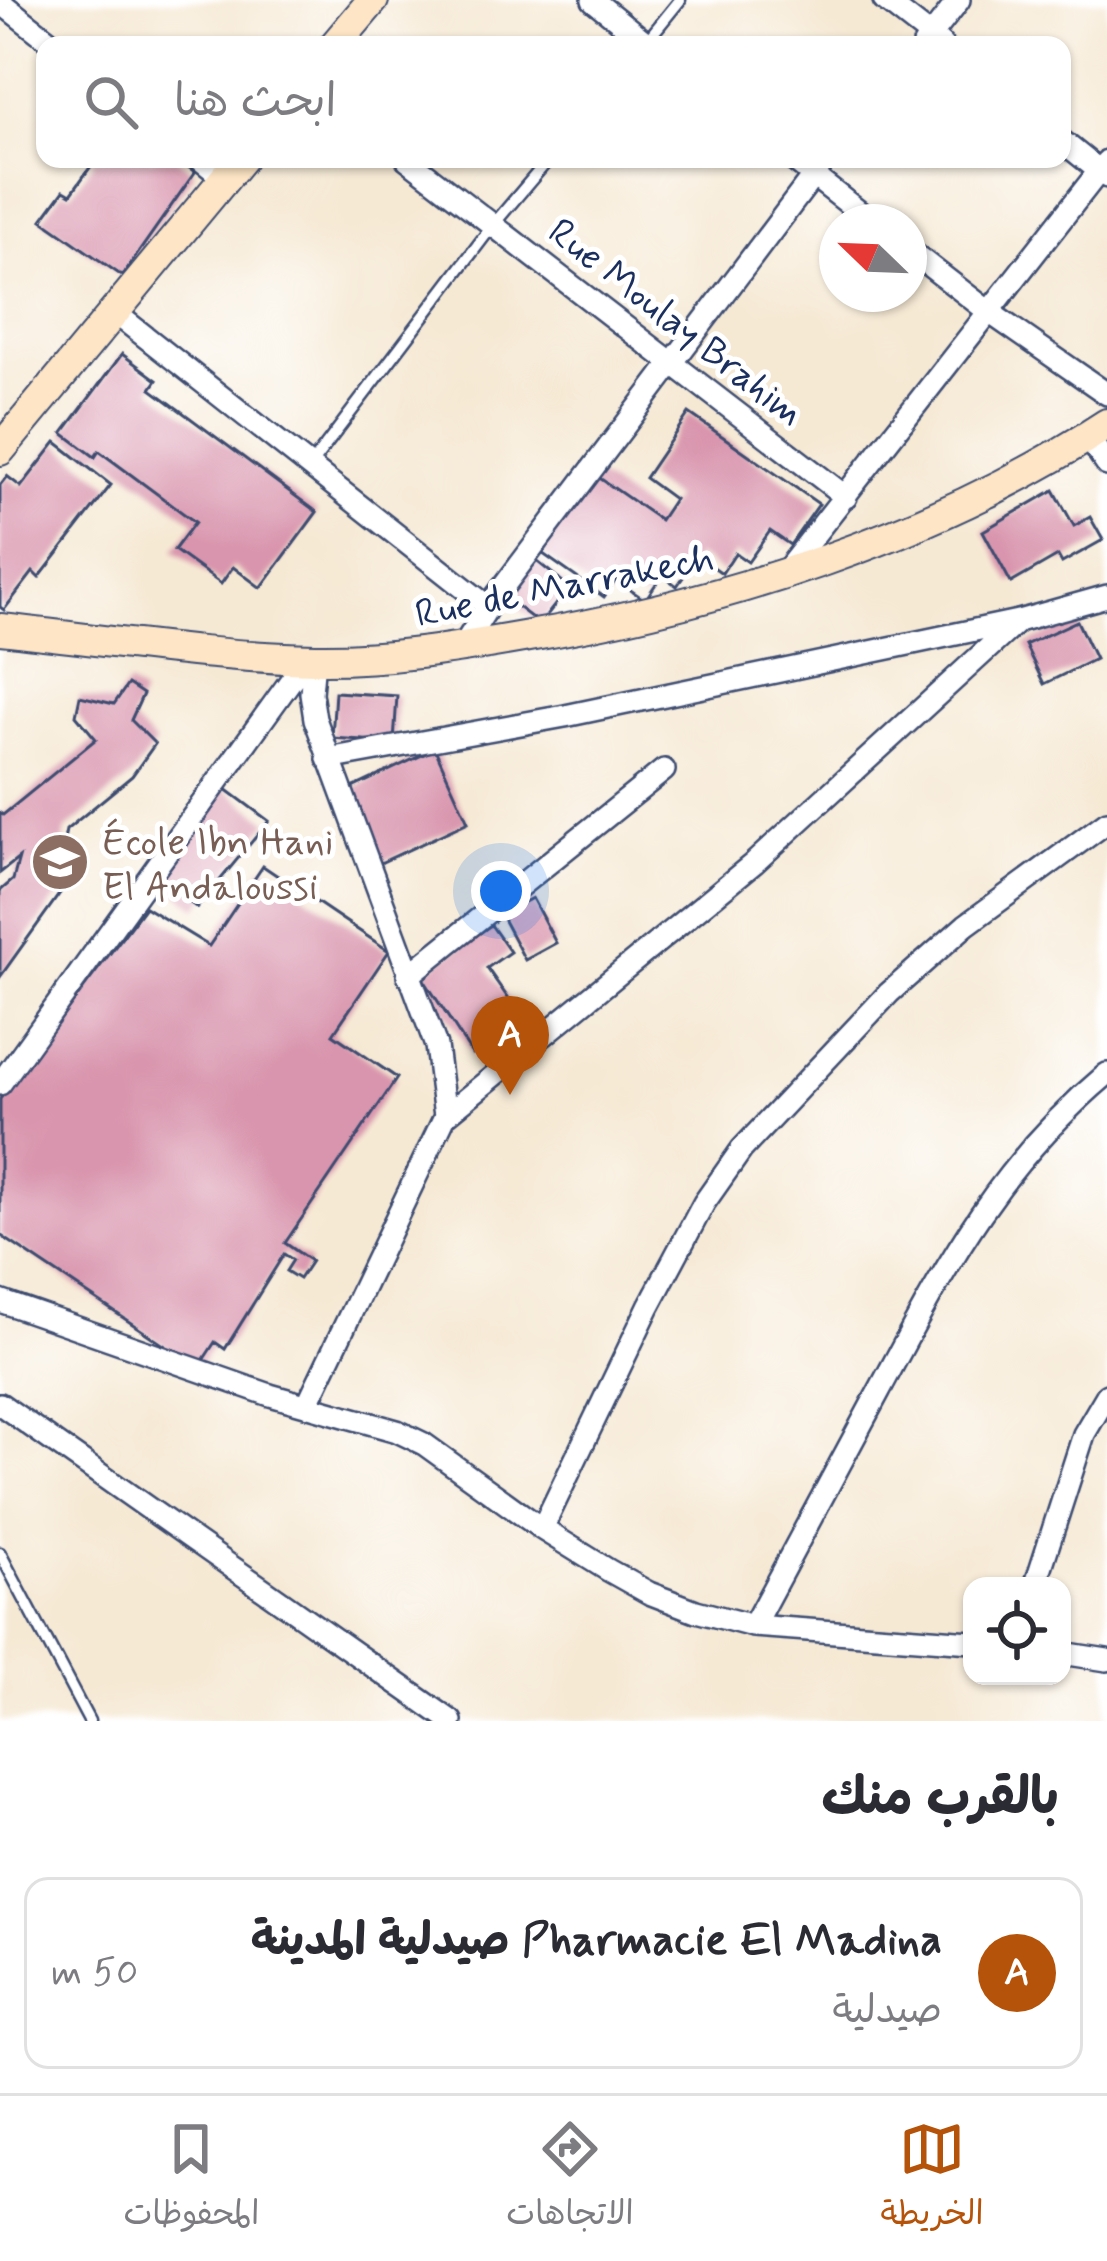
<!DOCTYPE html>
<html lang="ar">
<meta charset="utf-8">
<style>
:root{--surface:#fff;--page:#f2f2f3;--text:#2b2b33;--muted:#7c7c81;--line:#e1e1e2;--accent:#b45309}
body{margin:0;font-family:Mynerve,"Playpen Sans Arabic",sans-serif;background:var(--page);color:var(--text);direction:rtl}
.controls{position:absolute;right:36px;bottom:36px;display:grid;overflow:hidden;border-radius:24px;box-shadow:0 3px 9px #0004}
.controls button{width:108px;height:108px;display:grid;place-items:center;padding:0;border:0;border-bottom:3px solid var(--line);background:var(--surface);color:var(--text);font:60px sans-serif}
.compass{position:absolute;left:819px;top:204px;width:108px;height:108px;border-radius:50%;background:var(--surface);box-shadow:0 3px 9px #0004;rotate:293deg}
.you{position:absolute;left:501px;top:891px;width:42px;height:42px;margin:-30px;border:9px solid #fff;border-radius:50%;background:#1a73e8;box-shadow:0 0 0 18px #1a73e833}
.badge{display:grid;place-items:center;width:78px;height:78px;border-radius:50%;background:var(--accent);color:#fff;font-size:39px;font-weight:700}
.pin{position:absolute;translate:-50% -99px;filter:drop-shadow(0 3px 6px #0008)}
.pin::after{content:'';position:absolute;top:63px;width:42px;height:36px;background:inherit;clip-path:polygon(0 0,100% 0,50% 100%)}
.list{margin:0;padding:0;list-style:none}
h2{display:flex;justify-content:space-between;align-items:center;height:156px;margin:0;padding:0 48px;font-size:51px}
h2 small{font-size:39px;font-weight:400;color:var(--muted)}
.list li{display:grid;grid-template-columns:78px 1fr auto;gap:36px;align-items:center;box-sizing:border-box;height:192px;margin:0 24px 24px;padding:0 24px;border:3px solid var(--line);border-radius:24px}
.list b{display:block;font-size:45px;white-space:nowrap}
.list p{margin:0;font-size:39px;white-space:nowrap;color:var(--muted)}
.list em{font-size:39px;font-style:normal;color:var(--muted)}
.icon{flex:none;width:66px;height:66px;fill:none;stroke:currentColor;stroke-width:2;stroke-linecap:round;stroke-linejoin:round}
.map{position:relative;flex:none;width:1107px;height:1721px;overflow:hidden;direction:ltr}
.search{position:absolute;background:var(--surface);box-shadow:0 3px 9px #0004;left:36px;right:36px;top:36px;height:132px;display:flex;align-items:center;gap:30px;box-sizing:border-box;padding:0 42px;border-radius:24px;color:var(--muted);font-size:45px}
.sheet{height:372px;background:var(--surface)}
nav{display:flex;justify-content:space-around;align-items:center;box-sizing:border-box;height:168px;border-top:3px solid var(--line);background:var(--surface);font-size:33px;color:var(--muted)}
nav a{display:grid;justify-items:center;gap:6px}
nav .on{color:var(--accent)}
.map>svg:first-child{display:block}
.building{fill:#d995ad}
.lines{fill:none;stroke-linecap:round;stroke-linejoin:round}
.lane-casing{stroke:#3c4b70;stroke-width:15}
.street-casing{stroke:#3c4b70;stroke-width:26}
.secondary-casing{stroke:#3c4b70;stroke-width:34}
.lane{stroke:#fff;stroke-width:10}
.street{stroke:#fff;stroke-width:21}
.secondary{stroke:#fde5c5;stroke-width:30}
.labels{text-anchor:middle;stroke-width:10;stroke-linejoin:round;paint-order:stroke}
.street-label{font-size:39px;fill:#1b2f5e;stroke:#fff}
.education-label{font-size:39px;fill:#785e54;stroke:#fff;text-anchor:start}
</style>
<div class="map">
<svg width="1107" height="1721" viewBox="0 0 1107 1721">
<rect width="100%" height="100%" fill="#fff"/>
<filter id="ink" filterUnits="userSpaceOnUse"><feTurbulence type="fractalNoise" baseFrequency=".00833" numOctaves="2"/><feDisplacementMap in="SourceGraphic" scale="24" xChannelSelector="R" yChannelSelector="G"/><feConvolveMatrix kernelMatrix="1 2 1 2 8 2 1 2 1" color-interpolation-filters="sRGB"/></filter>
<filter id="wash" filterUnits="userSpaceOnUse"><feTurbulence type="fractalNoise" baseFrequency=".004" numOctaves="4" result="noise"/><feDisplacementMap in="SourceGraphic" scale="48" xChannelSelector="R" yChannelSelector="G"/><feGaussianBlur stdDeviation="2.7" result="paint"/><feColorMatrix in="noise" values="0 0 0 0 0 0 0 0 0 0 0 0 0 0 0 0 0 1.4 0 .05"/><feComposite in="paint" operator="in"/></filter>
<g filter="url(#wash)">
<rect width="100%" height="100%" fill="#f6e9d4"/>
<g id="blocks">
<path class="building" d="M 90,159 L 177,159 L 195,172 L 122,276 L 42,220 L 64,190 L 71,194 L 94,162 Z
M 122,354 L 157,380 L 151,389 L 317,512 L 261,588 L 233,567 L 221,584 L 174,550 L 195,522 L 99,451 L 95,457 L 63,433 Z
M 689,413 L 819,504 L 790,545 L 770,531 L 748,562 L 735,553 L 722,573 L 698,556 L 677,586 L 662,575 L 645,600 L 616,580 L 604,597 L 536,549 L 591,472 L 660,520 L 674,499 L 645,478 Z
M 56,442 L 111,485 L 39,578 L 33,572 L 4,610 L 0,607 L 0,485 L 7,476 L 21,487 Z
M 1054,490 L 1074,526 L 1090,517 L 1103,540 L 1062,563 L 1058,556 L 1011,583 L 983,531 Z
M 529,555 L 569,587 L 540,624 L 499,593 Z
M 1077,621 L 1095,659 L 1044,684 L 1025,645 Z
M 128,684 L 143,694 L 131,720 L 155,744 L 132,776 L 66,830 L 64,840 L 73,852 L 65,886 L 0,977 L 0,891 L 13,880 L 19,858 L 0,873 L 0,813 L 3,815 L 96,739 L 76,715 L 80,696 L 114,704 Z
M 335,692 L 397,696 L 394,742 L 332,738 Z
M 435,749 L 468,822 L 378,864 L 344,792 Z
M 222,786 L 269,821 L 197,908 L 159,879 Z
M 263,866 L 389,951 L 333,1034 L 397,1078 L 285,1243 L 311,1261 L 299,1279 L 286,1271 L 293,1260 L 284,1254 L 225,1349 L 215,1342 L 198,1368 L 0,1235 L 0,1099 L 145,907 L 209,946 Z
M 532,898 L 556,943 L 525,960 L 501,915 Z
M 491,925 L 510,952 L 487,968 L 527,1025 L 497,1046 L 493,1040 L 472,1054 L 421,975 Z"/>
</g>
</g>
<g filter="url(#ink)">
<use href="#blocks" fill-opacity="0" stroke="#3c4b70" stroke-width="3"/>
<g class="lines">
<g class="lane-casing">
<path id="lane" d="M 646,42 L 680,0
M 310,466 L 493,225 L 549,159
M 0,1553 L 89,1721"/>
</g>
<g class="street-casing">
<path id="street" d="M 593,0 L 649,45
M 884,0 L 942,45
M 0,2 L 55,45
M 924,45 L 959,0
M 1062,141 L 1107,177
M 200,159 L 225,179
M 407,159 L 846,497
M 792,159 L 872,222
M 909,250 L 989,312 L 1107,394
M 114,312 L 488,607
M 1088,437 L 1107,465
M 786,571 L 1107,161
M 462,648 L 488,607 L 826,159
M 314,659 L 311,693 L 315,719 L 436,1046 L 445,1116
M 328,759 L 565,716 L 1018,621 L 1107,596
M 408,976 L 664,770
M 0,1084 L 307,658
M 0,1301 L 270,1395 L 397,1431 L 424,1444 L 542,1529 L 608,1570 L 649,1593 L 696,1611 L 753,1626 L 972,1642
M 0,1404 L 451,1721
M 307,1405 L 445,1116 L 754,863 L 1018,621
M 542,1529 L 649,1306 L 704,1203 L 742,1149 L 889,993 L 966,925 L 1107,822
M 1035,1586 L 1084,1434 L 1107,1395
M 753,1626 C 795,1548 837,1470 879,1391 C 946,1266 996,1167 1107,1074
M 1062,1653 L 1107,1660"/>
</g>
<g class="secondary-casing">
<path id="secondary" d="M 335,45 L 373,0
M 0,450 L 241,159
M 0,629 C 105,640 210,657 316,659 C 386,660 455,649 523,637 C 722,604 938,535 1107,424"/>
</g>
<use href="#lane" class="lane"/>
<use href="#street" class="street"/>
<use href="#secondary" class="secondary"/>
</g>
</g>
<defs>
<g id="school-disc" transform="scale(3)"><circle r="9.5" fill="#8d6e63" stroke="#fff"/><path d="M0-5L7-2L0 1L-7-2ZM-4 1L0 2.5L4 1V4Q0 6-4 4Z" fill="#fff"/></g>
</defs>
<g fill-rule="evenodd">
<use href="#school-disc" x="60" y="862"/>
</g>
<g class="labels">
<g class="street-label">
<text transform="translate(677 321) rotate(38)" y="14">Rue Moulay Brahim</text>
<text transform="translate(564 584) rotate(-11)" y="14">Rue de Marrakech</text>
</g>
<g class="education-label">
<text x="102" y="854">École Ibn Hani<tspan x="102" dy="45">El Andaloussi</tspan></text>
</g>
</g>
</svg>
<div class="controls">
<button><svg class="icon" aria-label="locate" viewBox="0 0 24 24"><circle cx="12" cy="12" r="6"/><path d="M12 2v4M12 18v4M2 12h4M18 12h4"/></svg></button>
</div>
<svg class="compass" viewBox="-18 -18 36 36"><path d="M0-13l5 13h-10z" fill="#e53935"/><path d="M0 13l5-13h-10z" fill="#7c7c81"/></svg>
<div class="you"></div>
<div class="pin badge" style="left:510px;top:1095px">A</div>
<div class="search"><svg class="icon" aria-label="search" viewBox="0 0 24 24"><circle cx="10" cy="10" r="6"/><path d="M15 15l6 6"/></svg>ابحث هنا</div>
</div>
<section class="sheet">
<h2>بالقرب منك<small></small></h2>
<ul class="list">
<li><span class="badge">A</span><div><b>Pharmacie El Madina صيدلية المدينة</b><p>صيدلية</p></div><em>50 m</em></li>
</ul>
</section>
<nav>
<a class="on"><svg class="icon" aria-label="map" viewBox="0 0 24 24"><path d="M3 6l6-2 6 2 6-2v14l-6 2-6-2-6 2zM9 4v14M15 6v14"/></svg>الخريطة</a>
<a><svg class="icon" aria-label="directions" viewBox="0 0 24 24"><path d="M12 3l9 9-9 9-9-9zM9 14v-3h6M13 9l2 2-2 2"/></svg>الاتجاهات</a>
<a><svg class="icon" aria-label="saved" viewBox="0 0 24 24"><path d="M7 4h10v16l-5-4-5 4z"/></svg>المحفوظات</a>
</nav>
